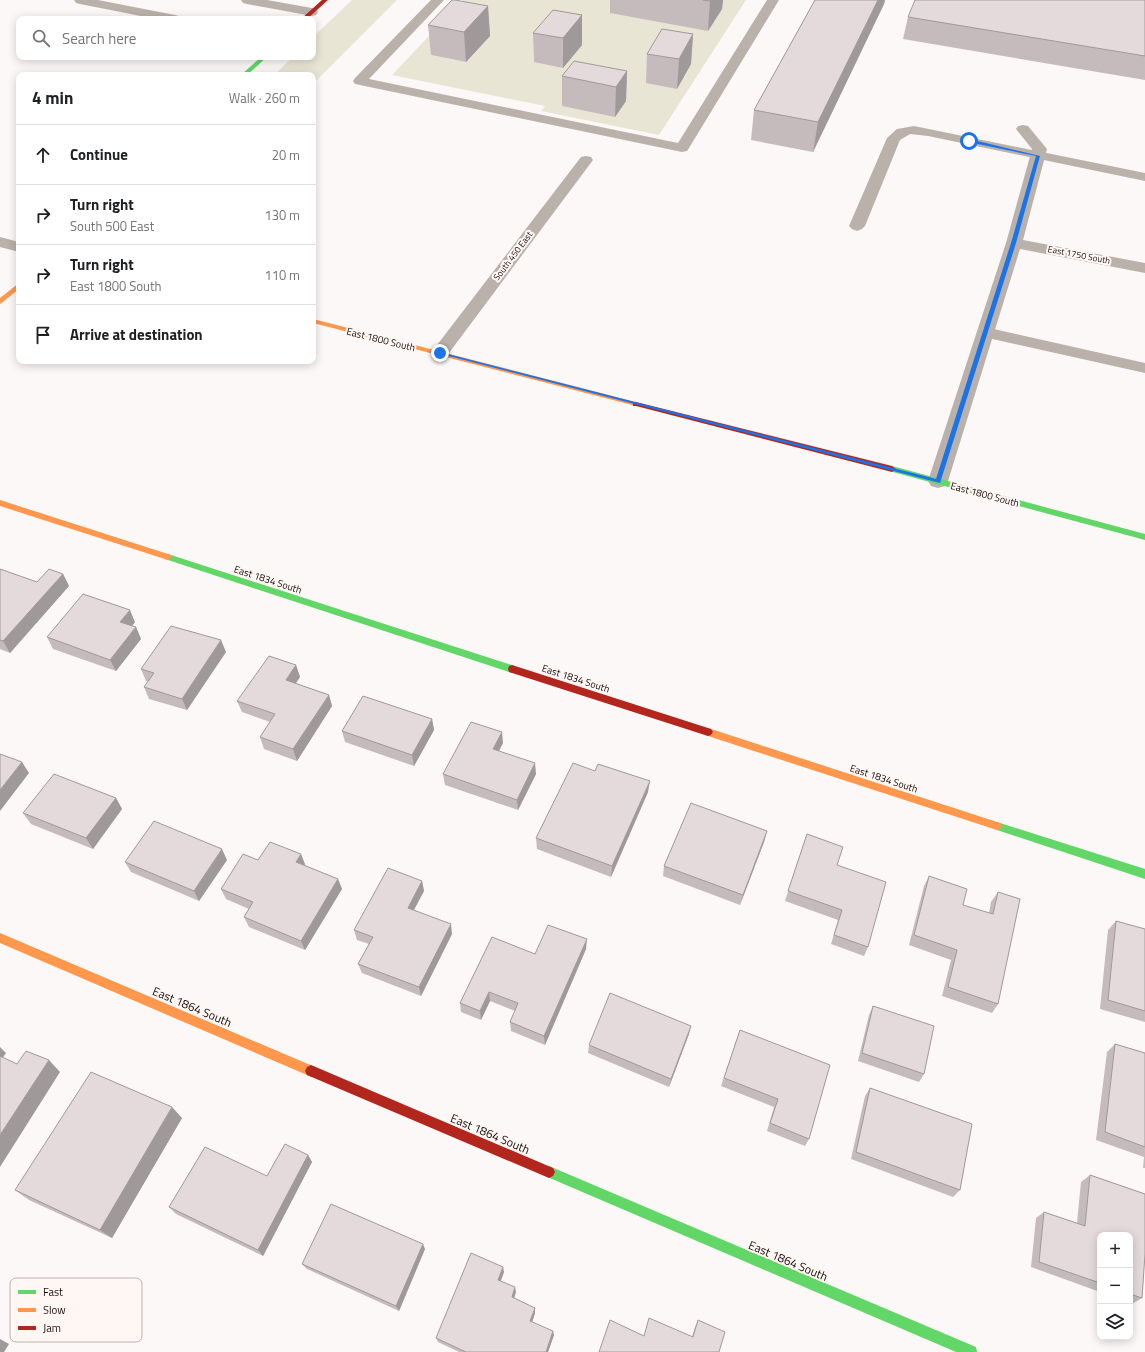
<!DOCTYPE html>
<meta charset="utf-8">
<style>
:root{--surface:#fff;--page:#f2f2f2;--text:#202124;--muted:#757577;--line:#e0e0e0}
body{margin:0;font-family:"Titillium Web",sans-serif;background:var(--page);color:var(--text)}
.controls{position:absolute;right:12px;bottom:12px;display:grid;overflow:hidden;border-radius:8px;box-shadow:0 2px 10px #0003}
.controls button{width:36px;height:36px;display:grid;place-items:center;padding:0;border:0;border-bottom:1px solid var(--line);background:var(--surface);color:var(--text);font:20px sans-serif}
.stop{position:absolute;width:12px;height:12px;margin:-9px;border:3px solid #1a73e8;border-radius:50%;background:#fff}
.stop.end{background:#1a73e8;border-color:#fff;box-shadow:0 1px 4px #0008}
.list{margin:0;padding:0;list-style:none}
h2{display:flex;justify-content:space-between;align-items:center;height:52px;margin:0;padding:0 16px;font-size:17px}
h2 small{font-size:13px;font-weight:400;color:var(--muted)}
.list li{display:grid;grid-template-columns:26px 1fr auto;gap:12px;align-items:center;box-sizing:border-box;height:60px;padding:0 16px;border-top:1px solid var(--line)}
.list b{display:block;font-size:15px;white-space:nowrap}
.list p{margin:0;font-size:13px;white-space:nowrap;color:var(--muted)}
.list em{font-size:13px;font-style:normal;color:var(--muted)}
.icon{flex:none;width:22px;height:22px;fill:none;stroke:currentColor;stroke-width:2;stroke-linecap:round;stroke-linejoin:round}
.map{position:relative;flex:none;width:1145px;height:1352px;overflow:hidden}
.search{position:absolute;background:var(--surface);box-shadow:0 2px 10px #0003;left:16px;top:16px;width:300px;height:44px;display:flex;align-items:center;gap:10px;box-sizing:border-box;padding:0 14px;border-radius:8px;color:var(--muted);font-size:15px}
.panel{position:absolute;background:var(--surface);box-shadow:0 2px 10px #0003;left:16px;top:72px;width:300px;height:292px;border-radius:8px}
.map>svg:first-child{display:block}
.green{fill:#e8e5d5;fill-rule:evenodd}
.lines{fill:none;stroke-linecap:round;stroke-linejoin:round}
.lane{fill:#bab2aa;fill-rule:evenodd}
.street{fill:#bab2aa;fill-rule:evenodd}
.fast{fill:#63d668;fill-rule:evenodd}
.slow{fill:#ff974d;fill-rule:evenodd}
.jam{fill:#b3261e;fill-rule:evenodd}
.wall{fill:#c5bbbc}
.shaded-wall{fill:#a09999}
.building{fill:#e5dadb;stroke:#a09999}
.route{fill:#1a73e8}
.labels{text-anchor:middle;stroke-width:4;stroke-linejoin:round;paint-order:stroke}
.far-street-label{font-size:9px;fill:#1d100b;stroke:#fff7f4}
.street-label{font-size:10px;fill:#1d100b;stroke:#fff7f4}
.near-street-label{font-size:12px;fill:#1d100b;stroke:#fff7f4}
.key{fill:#fff7f4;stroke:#bbb2ae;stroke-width:1}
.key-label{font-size:11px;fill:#1d100b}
</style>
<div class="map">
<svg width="1145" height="1352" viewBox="0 0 1145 1352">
<rect width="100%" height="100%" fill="#fcf8f7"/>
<path class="green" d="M 352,0 L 397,0 L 315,82 L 313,82 L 313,75 L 275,74 L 293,57 L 313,57 L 313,37 Z
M 463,0 L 620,0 L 708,31 L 721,9 L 666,0 L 746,0 L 659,135 L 541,111 L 545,106 L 392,75 ZM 489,36 L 466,62 L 431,55 Z"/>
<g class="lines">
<path class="lane" d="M 74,0 L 98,0 L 175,15 L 179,16 L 181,19 L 156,19 L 80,4 L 76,3 Z
M 241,0 L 267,0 L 312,8 L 316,9 L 318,12 L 316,15 L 312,16 L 247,4 L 243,3 Z
M 431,0 L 444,0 L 369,79 L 678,143 L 767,0 L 779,0 L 689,148 L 687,151 L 682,152 L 355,84 L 353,81 L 355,78 Z
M 914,126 L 1145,173 L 1145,181 L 928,136 L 910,134 L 900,140 L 865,226 L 862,229 L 857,231 L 852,229 L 849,226 L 887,138 L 897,129 Z
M 985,327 L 1145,363 L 1145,373 L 979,336 L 977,332 L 979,328 Z"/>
<path class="street" d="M 1023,125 L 1028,126 L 1047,149 L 1023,240 L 1145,263 L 1145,273 L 1020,249 L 948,481 L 945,486 L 938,488 L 931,486 L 928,481 L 1006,243 L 1032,149 L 1016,129 L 1018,126 Z
M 586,156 L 591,157 L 593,160 L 446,357 L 440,359 L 434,357 L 431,353 L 434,349 L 581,157 Z
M 0,237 L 19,242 L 19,252 L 0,247 Z"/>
<path class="fast" d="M 261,57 L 267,57 L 247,75 L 241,75 Z
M 892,466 L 1145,534 L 1145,540 L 889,471 L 888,469 L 889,467 Z
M 168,554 L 515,666 L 516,669 L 515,672 L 512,673 L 165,559 L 164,557 Z
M 997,822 L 1145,869 L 1145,879 L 994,829 L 992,826 L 994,823 Z
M 549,1166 L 976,1347 L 977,1352 L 956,1352 L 545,1176 L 543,1172 L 545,1168 Z"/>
<path class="slow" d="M 19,283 L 19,289 L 0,304 L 0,298 Z
M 313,319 L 636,402 L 640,404 L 636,406 L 313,323 Z
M 0,500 L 171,555 L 172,557 L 168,560 L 0,506 Z
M 708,728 L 997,822 L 1000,823 L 1002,826 L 1000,829 L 997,830 L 705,735 L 703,732 L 705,729 Z
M 0,933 L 315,1067 L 317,1071 L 315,1075 L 311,1077 L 307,1075 L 0,943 Z"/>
<path class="jam" d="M 322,0 L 328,0 L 307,19 L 301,19 Z
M 633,402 L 636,402 L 892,466 L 896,469 L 892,472 L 636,406 L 633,406 Z
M 512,665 L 708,728 L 711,729 L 713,732 L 711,735 L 708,736 L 509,672 L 508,669 L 509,666 Z
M 311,1065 L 553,1168 L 555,1172 L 553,1176 L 549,1178 L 307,1075 L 305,1071 L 307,1067 Z"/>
</g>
<path class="wall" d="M 610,0 L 723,0 L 722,9 L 708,31 L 610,13 Z
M 815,0 L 885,0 L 884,4 L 813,152 L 751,140 L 754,110 Z
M 1145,0 L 1145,80 L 903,39 L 908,17 Z
M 488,6 L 490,36 L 466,62 L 431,55 L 428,25 Z
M 582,15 L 582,45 L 563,68 L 534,62 L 533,33 Z
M 693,34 L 691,64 L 677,89 L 646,83 L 647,54 Z
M 627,71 L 626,101 L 615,117 L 562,106 L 562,76 Z
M 0,569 L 37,582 L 63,574 L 69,586 L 10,653 L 0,649 Z
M 135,622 L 132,626 L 136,627 L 141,639 L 116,671 L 53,649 L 47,637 Z
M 226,652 L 187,710 L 149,699 L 144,687 L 148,681 L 146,681 L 141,669 Z
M 296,665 L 300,677 L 295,683 L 329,695 L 332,706 L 297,761 L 264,749 L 260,737 L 270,722 L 242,712 L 237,701 Z
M 432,719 L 434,730 L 414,766 L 345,742 L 342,731 Z
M 503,743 L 499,751 L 536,774 L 518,810 L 445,785 L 443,774 Z
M 648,792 L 611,877 L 537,849 L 536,838 Z
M 116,798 L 122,809 L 93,849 L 31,824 L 23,813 Z
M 767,831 L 764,842 L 740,905 L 663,876 L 664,866 Z
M 807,834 L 837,865 L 868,947 L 864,956 L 831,944 L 838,920 L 785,901 Z
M 227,860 L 199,901 L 131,872 L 125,862 Z
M 258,860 L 305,864 L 304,865 L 338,879 L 342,889 L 305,950 L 249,927 L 244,917 L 249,909 L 226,899 L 221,889 Z
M 929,876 L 963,905 L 989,913 L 991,902 L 998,892 L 998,1004 L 992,1013 L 942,996 L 951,960 L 909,945 L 924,886 Z
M 422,881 L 424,891 L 414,910 L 452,934 L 421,996 L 362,973 L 358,964 L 369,944 L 357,940 L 354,930 Z
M 1116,921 L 1145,929 L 1145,1022 L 1100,1009 L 1108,930 Z
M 586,949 L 545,1045 L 511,1031 L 510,1022 L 515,1011 L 490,1001 L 481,1020 L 461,1012 L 460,1003 L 535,954 Z
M 873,1006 L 924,1074 L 919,1082 L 858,1061 L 869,1015 Z
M 740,1030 L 809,1139 L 805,1146 L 767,1131 L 774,1107 L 721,1086 Z
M 689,1034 L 669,1087 L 588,1053 L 589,1045 Z
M 1115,1044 L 1145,1053 L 1145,1168 L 1143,1168 L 1144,1157 L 1096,1140 L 1107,1052 Z
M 870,1088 L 960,1190 L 953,1197 L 851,1159 L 865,1096 Z
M 182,1118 L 112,1238 L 29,1200 L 15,1190 Z
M 308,1155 L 312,1162 L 263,1256 L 176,1214 L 169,1207 L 267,1176 Z
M 1090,1175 L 1145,1194 L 1145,1254 L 1142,1298 L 1132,1304 L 1130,1303 L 1130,1235 L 1100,1235 L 1100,1292 L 1031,1267 L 1036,1218 L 1044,1212 L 1077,1223 L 1081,1182 Z
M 425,1249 L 399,1311 L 307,1269 L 302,1264 Z
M 504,1272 L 501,1281 L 516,1292 L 514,1298 L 535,1308 L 535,1313 L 532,1322 L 554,1335 L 548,1352 L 459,1352 L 438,1342 L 436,1338 Z
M 698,1320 L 719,1352 L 599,1352 L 644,1336 L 692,1337 L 695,1327 Z"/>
<path class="shaded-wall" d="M 711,0 L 723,0 L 722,9 L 708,31 L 710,1 Z
M 878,0 L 885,0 L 884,4 L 813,152 L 818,122 Z
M 488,6 L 490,36 L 466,62 L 464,32 Z
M 582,15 L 582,45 L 563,68 L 563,38 Z
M 693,34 L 691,64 L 677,89 L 679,59 Z
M 627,71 L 626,101 L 615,117 L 616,87 Z
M 63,574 L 69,586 L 10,653 L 3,641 Z
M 130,610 L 135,622 L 126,634 L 120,622 Z
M 136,627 L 141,639 L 116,671 L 110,660 Z
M 221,640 L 226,652 L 187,710 L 182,699 Z
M 296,665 L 300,677 L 290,692 L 286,680 Z
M 329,695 L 332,706 L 297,761 L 293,749 Z
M 432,719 L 434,730 L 414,766 L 412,755 Z
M 502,732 L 503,743 L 494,760 L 493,749 Z
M 22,762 L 29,773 L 0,811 L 0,790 Z
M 535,763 L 536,774 L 518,810 L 517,800 Z
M 650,781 L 648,792 L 611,877 L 612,866 Z
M 116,798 L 122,809 L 93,849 L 86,838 Z
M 767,831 L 764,842 L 740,905 L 743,895 Z
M 222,849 L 227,860 L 199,901 L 194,891 Z
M 301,854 L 305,864 L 300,872 L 296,862 Z
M 338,879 L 342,889 L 305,950 L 301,941 Z
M 422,881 L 424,891 L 410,917 L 408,908 Z
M 451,924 L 452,934 L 421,996 L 419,987 Z
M 587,939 L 586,949 L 545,1045 L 544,1036 Z
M 489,992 L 490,1001 L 481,1020 L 480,1011 Z
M 691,1026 L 689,1034 L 669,1087 L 671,1079 Z
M 0,1047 L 6,1053 L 0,1062 Z
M 49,1060 L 60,1072 L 0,1167 L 0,1135 Z
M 172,1107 L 182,1118 L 112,1238 L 100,1230 Z
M 308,1155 L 312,1162 L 263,1256 L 258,1250 Z
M 423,1244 L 425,1249 L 399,1311 L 396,1306 Z
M 503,1267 L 504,1272 L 499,1285 L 498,1280 Z
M 515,1287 L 516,1292 L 513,1302 L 512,1297 Z
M 535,1308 L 535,1313 L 531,1326 L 530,1321 Z
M 553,1331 L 554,1335 L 548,1352 L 546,1352 Z
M 0,1339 L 9,1344 L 4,1352 L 0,1352 Z"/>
<path class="building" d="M 452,0 L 455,0 L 488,6 L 464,32 L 428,25 Z
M 703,0 L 711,0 L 710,1 Z
M 815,0 L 878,0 L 818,122 L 754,110 Z
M 915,0 L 1145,0 L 1145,56 L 908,17 Z
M 553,10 L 582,15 L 563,38 L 533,33 Z
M 662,29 L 693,34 L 679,59 L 647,54 Z
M 574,61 L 627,71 L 616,87 L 562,76 Z
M 0,569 L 37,582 L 49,569 L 63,574 L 3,641 L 0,640 Z
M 83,594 L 130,610 L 120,622 L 136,627 L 110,660 L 47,637 Z
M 171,626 L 221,640 L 182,699 L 144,687 L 154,673 L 141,669 Z
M 269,656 L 296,665 L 286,680 L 329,695 L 293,749 L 260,737 L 275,714 L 237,701 Z
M 363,696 L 432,719 L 412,755 L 342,731 Z
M 471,722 L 502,732 L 493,749 L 535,763 L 517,800 L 443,774 Z
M 0,754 L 22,762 L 0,790 Z
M 573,763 L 595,771 L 598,764 L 650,781 L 612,866 L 536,838 Z
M 54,774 L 116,798 L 86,838 L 23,813 Z
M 691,803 L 767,831 L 743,895 L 664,866 Z
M 154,821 L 222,849 L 194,891 L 125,862 Z
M 807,834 L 843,847 L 837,865 L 886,882 L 868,947 L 834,935 L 842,910 L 788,891 Z
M 270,842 L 301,854 L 296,862 L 338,879 L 301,941 L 244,917 L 253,902 L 221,889 L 243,854 L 258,860 Z
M 388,868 L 422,881 L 408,908 L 451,924 L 419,987 L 358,964 L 373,937 L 354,930 Z
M 929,876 L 967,889 L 963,905 L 993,914 L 998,892 L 1020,899 L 998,1004 L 948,987 L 957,950 L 914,935 Z
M 1116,921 L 1145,929 L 1145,1011 L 1108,1000 Z
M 548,925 L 587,939 L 544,1036 L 510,1022 L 518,1003 L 489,992 L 480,1011 L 460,1003 L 492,937 L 535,954 Z
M 610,993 L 691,1026 L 671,1079 L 589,1045 Z
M 873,1006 L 934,1026 L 924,1074 L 862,1053 Z
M 740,1030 L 830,1065 L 809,1139 L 770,1123 L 778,1099 L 724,1078 Z
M 1115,1044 L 1145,1053 L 1145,1147 L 1105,1132 Z
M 26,1051 L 49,1060 L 0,1135 L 0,1056 L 17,1064 Z
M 91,1072 L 172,1107 L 100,1230 L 15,1190 Z
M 870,1088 L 972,1124 L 960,1190 L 856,1152 Z
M 285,1144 L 308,1155 L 258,1250 L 169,1207 L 205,1147 L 267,1176 Z
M 1090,1175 L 1145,1194 L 1145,1254 L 1142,1298 L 1130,1294 L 1130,1235 L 1100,1235 L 1100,1283 L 1039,1262 L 1044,1212 L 1085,1226 Z
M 331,1204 L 423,1244 L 396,1306 L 302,1264 Z
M 471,1253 L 503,1267 L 498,1280 L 515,1287 L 512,1297 L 535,1308 L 530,1321 L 553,1331 L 546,1352 L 466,1352 L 436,1338 Z
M 649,1318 L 693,1337 L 698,1320 L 725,1332 L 719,1352 L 599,1352 L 610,1320 L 644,1336 Z"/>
<path class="route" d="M 969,139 L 1040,156 L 1016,243 L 940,483 L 437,353 L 440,352 L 936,479 L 1011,243 L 1036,156 L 968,142 Z"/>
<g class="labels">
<g class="far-street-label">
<text transform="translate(1079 255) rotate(11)" y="3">East 1750 South</text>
<text transform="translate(513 256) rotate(-53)" y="3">South 450 East</text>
</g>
<g class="street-label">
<text transform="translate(381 339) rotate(14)" y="4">East 1800 South</text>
<text transform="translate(985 494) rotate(15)" y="4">East 1800 South</text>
<text transform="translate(268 579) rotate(18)" y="4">East 1834 South</text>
<text transform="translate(576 678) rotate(18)" y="4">East 1834 South</text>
<text transform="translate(884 778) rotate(18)" y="4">East 1834 South</text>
</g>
<g class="near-street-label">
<text transform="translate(192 1007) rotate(23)" y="4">East 1864 South</text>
<text transform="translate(490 1134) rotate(23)" y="4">East 1864 South</text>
<text transform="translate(788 1261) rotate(23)" y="4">East 1864 South</text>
</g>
</g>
<rect x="10" y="1278" width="132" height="64" rx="6" class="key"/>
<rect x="18" y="1290" width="18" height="4" fill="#63d668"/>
<rect x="18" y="1308" width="18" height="4" fill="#ff974d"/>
<rect x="18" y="1326" width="18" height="4" fill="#b3261e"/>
<g class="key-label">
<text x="43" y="1296">Fast</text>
<text x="43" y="1314">Slow</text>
<text x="43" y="1332">Jam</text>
</g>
</svg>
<div class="controls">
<button>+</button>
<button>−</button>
<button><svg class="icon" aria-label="layers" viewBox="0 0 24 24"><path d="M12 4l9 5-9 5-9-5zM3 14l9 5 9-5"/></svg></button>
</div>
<div class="stop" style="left:969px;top:141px"></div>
<div class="stop end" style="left:440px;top:353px"></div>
<div class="search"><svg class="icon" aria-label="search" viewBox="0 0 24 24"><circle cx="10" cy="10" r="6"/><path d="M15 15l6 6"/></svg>Search here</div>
<section class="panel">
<h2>4 min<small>Walk · 260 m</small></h2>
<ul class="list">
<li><svg class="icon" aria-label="ahead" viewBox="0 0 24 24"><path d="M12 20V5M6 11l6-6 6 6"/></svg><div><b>Continue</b></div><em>20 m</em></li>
<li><svg class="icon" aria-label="right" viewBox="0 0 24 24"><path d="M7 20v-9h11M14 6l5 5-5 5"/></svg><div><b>Turn right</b><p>South 500 East</p></div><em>130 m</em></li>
<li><svg class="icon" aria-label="right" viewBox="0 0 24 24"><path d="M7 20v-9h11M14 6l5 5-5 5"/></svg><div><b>Turn right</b><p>East 1800 South</p></div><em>110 m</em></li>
<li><svg class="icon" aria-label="arrive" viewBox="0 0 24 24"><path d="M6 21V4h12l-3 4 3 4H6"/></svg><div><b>Arrive at destination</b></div></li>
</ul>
</section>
</div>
